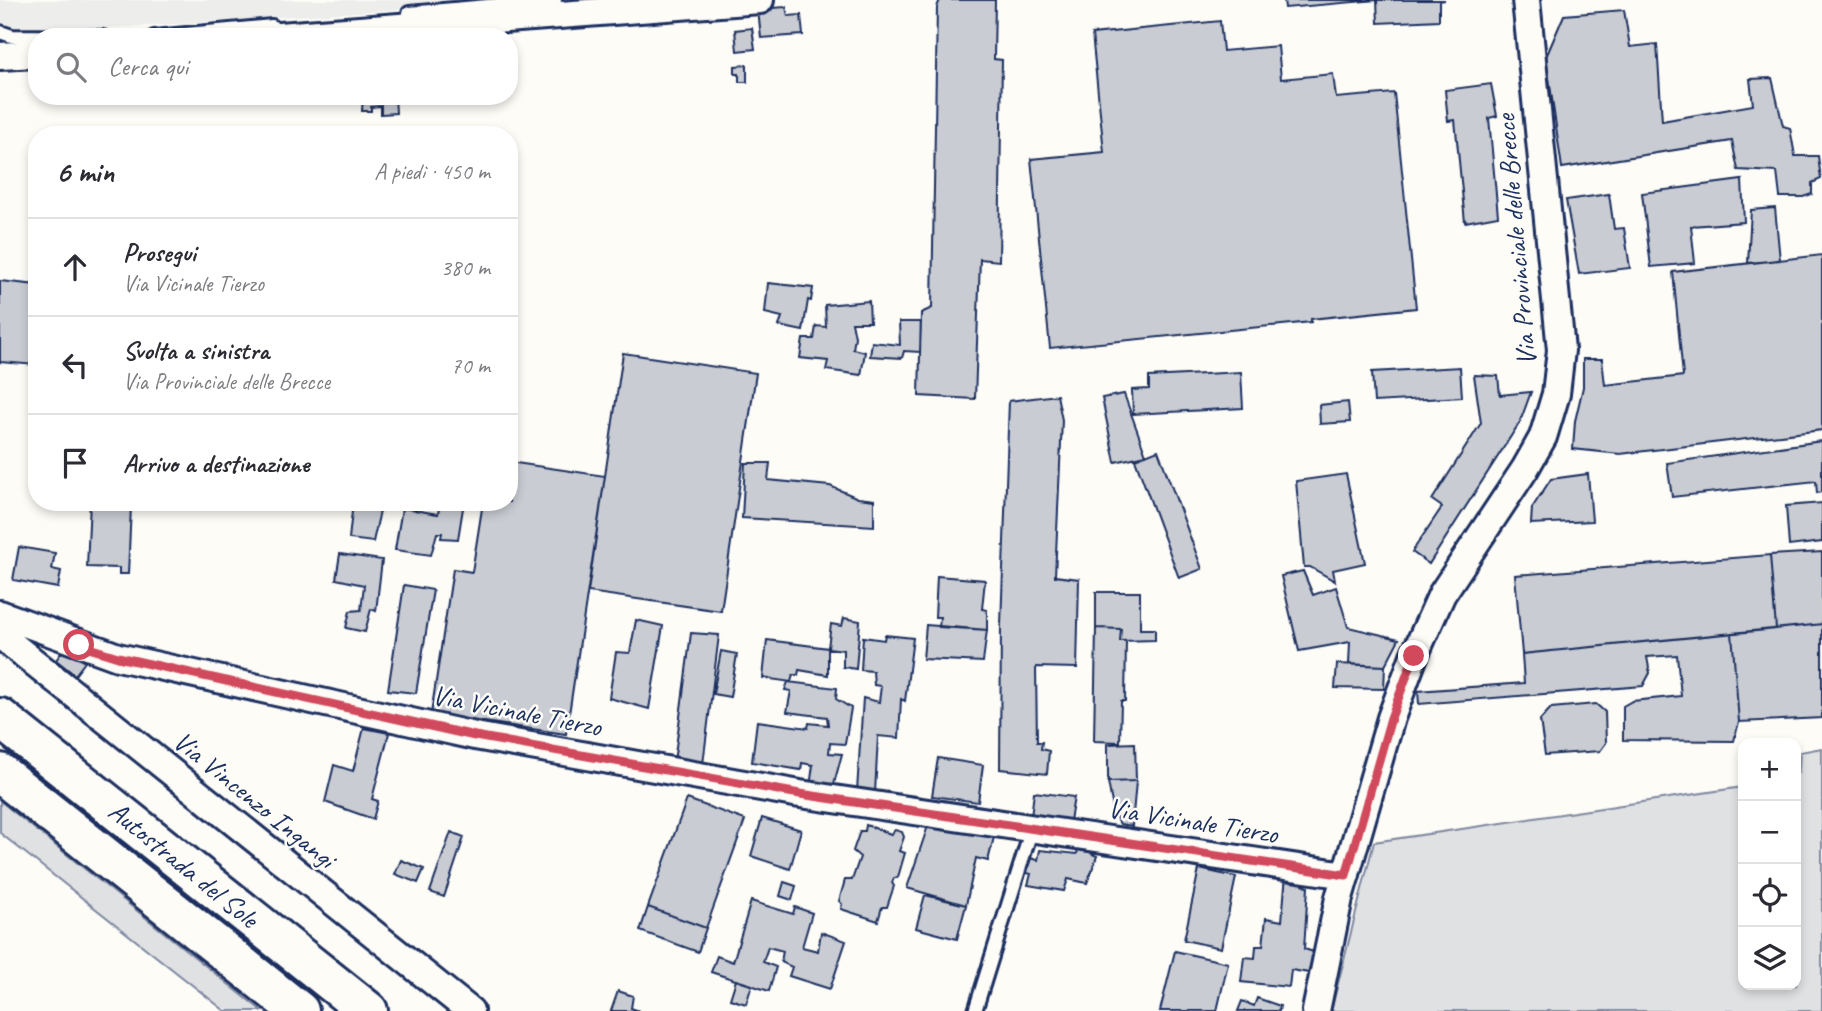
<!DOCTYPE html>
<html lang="it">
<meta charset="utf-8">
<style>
:root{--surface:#fff;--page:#f7f7f7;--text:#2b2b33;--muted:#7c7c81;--line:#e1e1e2}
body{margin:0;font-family:Caveat,sans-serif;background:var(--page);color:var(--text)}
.controls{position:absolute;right:21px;bottom:21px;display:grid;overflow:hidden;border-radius:14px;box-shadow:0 4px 10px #0003}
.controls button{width:63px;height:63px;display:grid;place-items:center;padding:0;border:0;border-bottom:2px solid var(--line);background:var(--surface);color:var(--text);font:35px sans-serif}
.stop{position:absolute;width:21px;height:21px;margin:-16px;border:5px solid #d1495b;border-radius:50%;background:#fff}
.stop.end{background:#d1495b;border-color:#fff;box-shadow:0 2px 7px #0008}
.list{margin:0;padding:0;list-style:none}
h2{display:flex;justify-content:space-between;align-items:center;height:91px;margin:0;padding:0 28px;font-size:30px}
h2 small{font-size:23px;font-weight:400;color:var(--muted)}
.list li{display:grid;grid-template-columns:46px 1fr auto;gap:21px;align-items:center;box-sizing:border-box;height:98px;padding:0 28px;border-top:2px solid var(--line)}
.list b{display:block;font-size:26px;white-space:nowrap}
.list p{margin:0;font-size:23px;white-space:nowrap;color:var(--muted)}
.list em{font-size:23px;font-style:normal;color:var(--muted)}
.icon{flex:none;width:38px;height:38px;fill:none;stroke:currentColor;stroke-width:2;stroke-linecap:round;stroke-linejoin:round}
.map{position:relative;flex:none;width:1822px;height:1011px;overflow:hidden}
.search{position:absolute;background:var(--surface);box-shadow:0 4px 10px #0003;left:28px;top:28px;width:490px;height:77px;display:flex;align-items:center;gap:18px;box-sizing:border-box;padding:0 24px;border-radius:28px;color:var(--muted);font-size:26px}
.panel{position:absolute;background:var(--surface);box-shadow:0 4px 10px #0003;left:28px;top:126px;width:490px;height:385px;border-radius:28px}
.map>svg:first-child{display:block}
.built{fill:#edeeec}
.green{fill:#e0e1e3;stroke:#7e88a0;stroke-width:2}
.building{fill:#c9ccd3;stroke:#1b2f5e;stroke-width:2}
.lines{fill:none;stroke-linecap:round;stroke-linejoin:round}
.lane-casing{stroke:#1b2f5e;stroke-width:18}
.street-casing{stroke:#1b2f5e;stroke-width:32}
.highway-casing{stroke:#1b2f5e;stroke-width:44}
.lane{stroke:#fdfcf7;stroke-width:12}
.street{stroke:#fdfcf7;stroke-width:26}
.highway{stroke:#fdfcf7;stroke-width:38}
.route{stroke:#d1495b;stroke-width:9}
.labels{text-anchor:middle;stroke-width:5;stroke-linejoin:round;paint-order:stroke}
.street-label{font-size:28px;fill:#1b2f5e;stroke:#fdfcf7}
</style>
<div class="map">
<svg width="1822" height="1011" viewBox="0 0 1822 1011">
<rect width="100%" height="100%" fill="#fdfcf7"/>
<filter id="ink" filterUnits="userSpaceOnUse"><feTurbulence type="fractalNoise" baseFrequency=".0143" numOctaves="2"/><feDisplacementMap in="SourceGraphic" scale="14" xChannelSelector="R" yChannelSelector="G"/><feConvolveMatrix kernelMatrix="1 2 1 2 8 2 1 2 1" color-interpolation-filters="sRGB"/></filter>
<g filter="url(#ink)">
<path class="built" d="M 0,0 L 551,0 L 0,35 Z"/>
<path class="green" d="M 1822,748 L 1822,1011 L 1331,1011 L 1374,842 L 1743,787 L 1743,985 L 1796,985 L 1796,773 L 1799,772 L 1800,752 Z
M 0,801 L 262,1011 L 225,1011 L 0,833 Z"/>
<path class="building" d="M 940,0 L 995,0 L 994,59 L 1002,60 L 999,261 L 980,259 L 975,399 L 919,396 L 921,313 L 932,308 L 937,7 Z
M 1284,0 L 1445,0 L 1439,1 L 1439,20 L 1378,23 L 1377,0 L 1285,8 Z
M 786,7 L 788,16 L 801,15 L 803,35 L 761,38 L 758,9 Z
M 1624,10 L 1630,47 L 1657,44 L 1662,121 L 1753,105 L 1750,79 L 1772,78 L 1783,126 L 1790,128 L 1795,156 L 1818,156 L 1821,179 L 1812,183 L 1812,194 L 1803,197 L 1780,197 L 1777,172 L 1738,170 L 1732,141 L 1562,168 L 1546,57 L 1564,15 Z
M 1220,21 L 1223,51 L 1278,46 L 1281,79 L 1333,74 L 1336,98 L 1394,93 L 1416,308 L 1311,319 L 1311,322 L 1050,348 L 1031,159 L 1104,152 L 1092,34 Z
M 752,28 L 755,49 L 737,51 L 735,30 Z
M 747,65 L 747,82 L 739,82 L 739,74 L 735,74 L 735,66 Z
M 1491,84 L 1497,116 L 1489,118 L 1498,216 L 1465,222 L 1455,120 L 1448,121 L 1445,90 Z
M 363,96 L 395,96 L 396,113 L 381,114 L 381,106 L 371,107 L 371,111 L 362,111 Z
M 1742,180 L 1744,222 L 1691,226 L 1695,263 L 1651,267 L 1642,193 Z
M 1609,194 L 1614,229 L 1624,228 L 1630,268 L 1579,274 L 1566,200 Z
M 1775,208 L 1780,260 L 1748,263 L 1751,210 Z
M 1822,255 L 1822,430 L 1620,454 L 1573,449 L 1575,421 L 1583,387 L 1583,359 L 1602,359 L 1605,385 L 1683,376 L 1673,272 Z
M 0,281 L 37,285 L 37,365 L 0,362 Z
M 768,283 L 813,288 L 811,301 L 808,300 L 803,331 L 779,326 L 782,317 L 765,313 Z
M 869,301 L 870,322 L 852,322 L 855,337 L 853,349 L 865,352 L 861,375 L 826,370 L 828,361 L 800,358 L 803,339 L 814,339 L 816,326 L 826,327 L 825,305 Z
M 899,322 L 921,322 L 920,352 L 904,351 L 902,358 L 870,356 L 872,342 L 900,345 Z
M 623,353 L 756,373 L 721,611 L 588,592 Z
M 1460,367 L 1462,397 L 1374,402 L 1372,372 Z
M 1241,372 L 1243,408 L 1133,414 L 1132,390 L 1149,389 L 1149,377 Z
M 1474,375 L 1498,376 L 1500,395 L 1531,392 L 1520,422 L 1429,564 L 1412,552 L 1442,507 L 1432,500 L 1481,423 Z
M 1124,394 L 1146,455 L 1115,462 L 1102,398 Z
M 1057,395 L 1062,420 L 1055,576 L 1079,579 L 1077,668 L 1036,667 L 1037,742 L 1042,742 L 1041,749 L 1049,751 L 1047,774 L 1000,769 L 1001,625 L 1009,401 Z
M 1348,402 L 1350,422 L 1320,424 L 1319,405 Z
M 1822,441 L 1822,492 L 1817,493 L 1816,481 L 1672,497 L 1667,463 Z
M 1158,450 L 1202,569 L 1179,578 L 1135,459 Z
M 509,462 L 605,476 L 566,734 L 431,714 L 453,569 L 472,572 L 483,502 L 509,502 Z
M 745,463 L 770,463 L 768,480 L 830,486 L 858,498 L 874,500 L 874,526 L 742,518 Z
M 1346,474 L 1365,563 L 1333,570 L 1335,581 L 1310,567 L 1304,567 L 1296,481 Z
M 1588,474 L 1592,521 L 1531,524 L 1532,508 L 1551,479 Z
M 90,502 L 110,502 L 110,506 L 131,506 L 128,574 L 119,574 L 119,568 L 87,567 Z
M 353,502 L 382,502 L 373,542 L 349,539 Z
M 440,502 L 464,502 L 458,539 L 441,538 L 442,533 L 437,533 L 431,555 L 395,550 L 402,508 L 438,514 Z
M 1822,503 L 1822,542 L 1789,546 L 1786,506 Z
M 19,547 L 55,553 L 52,569 L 61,571 L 58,588 L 13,580 Z
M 1822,552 L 1822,624 L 1776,629 L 1770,555 Z
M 340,554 L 382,560 L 376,611 L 371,609 L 365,632 L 346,628 L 350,611 L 361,610 L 364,585 L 336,579 Z
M 1770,555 L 1776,629 L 1522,654 L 1515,575 Z
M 1303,571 L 1313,595 L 1336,587 L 1348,627 L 1399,639 L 1385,666 L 1349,664 L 1350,642 L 1299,651 L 1281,576 Z
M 937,576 L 985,580 L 982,609 L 987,610 L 987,630 L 939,627 L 940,617 L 935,617 Z
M 404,585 L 433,590 L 416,693 L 388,690 Z
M 1096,592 L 1140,592 L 1140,629 L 1155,629 L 1155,640 L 1120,641 L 1121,629 L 1096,628 Z
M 844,618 L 860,621 L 856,669 L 843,667 L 843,650 L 828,648 L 831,624 L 842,626 Z
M 636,620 L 663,626 L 649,709 L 609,698 L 616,652 L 630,653 Z
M 1822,624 L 1822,718 L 1739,722 L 1732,633 Z
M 926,625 L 987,630 L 983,662 L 923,659 Z
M 1096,628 L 1121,629 L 1120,641 L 1126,641 L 1125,701 L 1121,701 L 1120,742 L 1094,741 Z
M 691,633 L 719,635 L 703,764 L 674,762 Z
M 1732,633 L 1739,722 L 1734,741 L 1623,740 L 1623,706 L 1632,701 L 1681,696 L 1677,655 L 1647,657 L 1650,673 L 1643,686 L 1419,704 L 1418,691 L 1524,683 L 1522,654 Z
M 885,635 L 913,638 L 905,701 L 901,699 L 899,738 L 878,736 L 875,793 L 857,791 L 863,698 L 879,702 L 881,686 L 874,685 L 873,671 L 861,670 L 863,637 L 884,640 Z
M 767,640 L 828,648 L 828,675 L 799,670 L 798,675 L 793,675 L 791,682 L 763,678 Z
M 66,646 L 85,662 L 75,675 L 56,660 Z
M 721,651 L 737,654 L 730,697 L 713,694 Z
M 1337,664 L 1385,666 L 1384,689 L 1335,688 Z
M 788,682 L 837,688 L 836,699 L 851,708 L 845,744 L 830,743 L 829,753 L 842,754 L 832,791 L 810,787 L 813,765 L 802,763 L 801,770 L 752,762 L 757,721 L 808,728 L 809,723 L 828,725 L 827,717 L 787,712 L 791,691 L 785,690 Z
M 1596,704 L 1605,712 L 1606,743 L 1600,751 L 1545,755 L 1540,720 L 1551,708 Z
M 364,728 L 389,733 L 372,799 L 378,801 L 373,819 L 325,802 L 334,765 L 353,771 Z
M 1135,743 L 1136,781 L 1108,782 L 1108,744 Z
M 938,758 L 983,765 L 978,802 L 932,796 Z
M 1136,781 L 1132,826 L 1120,824 L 1114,814 L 1108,782 Z
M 1034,792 L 1074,797 L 1070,821 L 1031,817 Z
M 687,799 L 745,820 L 706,928 L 648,907 Z
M 762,818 L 801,830 L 790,869 L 751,856 Z
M 929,823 L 995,833 L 988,861 L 976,858 L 966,905 L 907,888 Z
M 866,825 L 891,834 L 895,830 L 902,832 L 904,837 L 899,851 L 905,853 L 898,877 L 894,878 L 892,883 L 894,886 L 887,907 L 882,907 L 878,921 L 841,909 L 842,904 L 839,901 L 845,880 L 852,880 L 860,857 L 853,851 L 860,831 L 865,831 Z
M 451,832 L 464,837 L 444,897 L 430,892 Z
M 1078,849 L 1093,853 L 1092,854 L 1097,856 L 1087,883 L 1068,879 L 1064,891 L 1028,885 L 1031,874 L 1027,873 L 1030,858 L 1038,860 L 1040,850 L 1077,854 Z
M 401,860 L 424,869 L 418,883 L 395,874 Z
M 1199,869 L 1236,877 L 1221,948 L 1184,940 Z
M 1286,874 L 1308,887 L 1304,949 L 1314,952 L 1309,973 L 1291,970 L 1289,987 L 1241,982 L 1244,957 L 1255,958 L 1256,946 L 1263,946 L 1266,918 L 1282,921 Z
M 784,882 L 796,886 L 792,900 L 780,896 Z
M 925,895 L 966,905 L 957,939 L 916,928 Z
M 751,901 L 793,914 L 795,907 L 812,913 L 802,947 L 818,951 L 821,932 L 846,941 L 830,989 L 789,976 L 792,967 L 781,962 L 783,951 L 768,947 L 763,962 L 776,967 L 769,991 L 711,972 L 717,956 L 733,962 Z
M 648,907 L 706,928 L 698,952 L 640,931 Z
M 1175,951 L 1228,963 L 1217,1011 L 1160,1011 Z
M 736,980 L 752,985 L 746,1004 L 730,999 Z
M 618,991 L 633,996 L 631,1008 L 639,1011 L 611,1011 Z
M 1257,998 L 1280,1006 L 1279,1011 L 1238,1011 L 1242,1001 L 1254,1006 Z"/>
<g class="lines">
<g class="lane-casing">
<path id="lane" d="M 409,13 L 555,0
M 0,32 L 12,36 L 103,37
M 154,37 L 272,26
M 975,1011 L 1032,828"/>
</g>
<g class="street-casing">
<path id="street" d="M 266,37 L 760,0
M 0,56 L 37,54
M 0,614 L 118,657 L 475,736 L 800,794 L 1346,875
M 0,635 L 470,1011
M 1316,1011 L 1339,898 L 1391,718 L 1414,656 L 1442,594 L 1525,469 L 1543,437 L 1556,394 L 1561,350 L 1526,0"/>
</g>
<g class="highway-casing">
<path id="highway" d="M 0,718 L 368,1011
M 0,773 L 299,1011"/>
</g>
<use href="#lane" class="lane"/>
<use href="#street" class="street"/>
<use href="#highway" class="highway"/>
</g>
</g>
<g class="lines" filter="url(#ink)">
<path class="route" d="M 79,645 L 118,657 L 475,736 L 800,794 L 1346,875 L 1391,718 L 1414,656"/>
</g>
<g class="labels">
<g class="street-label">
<text transform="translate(1515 240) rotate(-95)" y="10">Via Provinciale delle Brecce</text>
<text transform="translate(517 710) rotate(11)" y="10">Via Vicinale Tierzo</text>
<text transform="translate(255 799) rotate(39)" y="10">Via Vincenzo Ingangi</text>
<text transform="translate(1193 820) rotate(9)" y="10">Via Vicinale Tierzo</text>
<text transform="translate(184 864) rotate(39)" y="10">Autostrada del Sole</text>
</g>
</g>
</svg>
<div class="controls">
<button>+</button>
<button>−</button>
<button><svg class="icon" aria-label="locate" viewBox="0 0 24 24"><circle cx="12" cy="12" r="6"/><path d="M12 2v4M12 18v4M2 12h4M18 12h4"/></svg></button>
<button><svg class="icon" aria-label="layers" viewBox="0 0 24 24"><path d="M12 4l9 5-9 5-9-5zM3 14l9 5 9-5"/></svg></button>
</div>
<div class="stop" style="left:79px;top:645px"></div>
<div class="stop end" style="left:1414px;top:656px"></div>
<div class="search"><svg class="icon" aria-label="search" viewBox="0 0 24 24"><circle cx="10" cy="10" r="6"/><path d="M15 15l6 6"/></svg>Cerca qui</div>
<section class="panel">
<h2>6 min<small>A piedi · 450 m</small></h2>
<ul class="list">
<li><svg class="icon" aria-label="ahead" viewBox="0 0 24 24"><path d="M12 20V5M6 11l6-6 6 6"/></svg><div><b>Prosegui</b><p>Via Vicinale Tierzo</p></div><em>380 m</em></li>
<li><svg class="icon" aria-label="left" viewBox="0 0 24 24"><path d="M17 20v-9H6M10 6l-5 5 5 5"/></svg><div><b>Svolta a sinistra</b><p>Via Provinciale delle Brecce</p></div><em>70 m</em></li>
<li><svg class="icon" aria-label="arrive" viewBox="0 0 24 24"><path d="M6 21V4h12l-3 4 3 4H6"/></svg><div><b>Arrivo a destinazione</b></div></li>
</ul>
</section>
</div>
